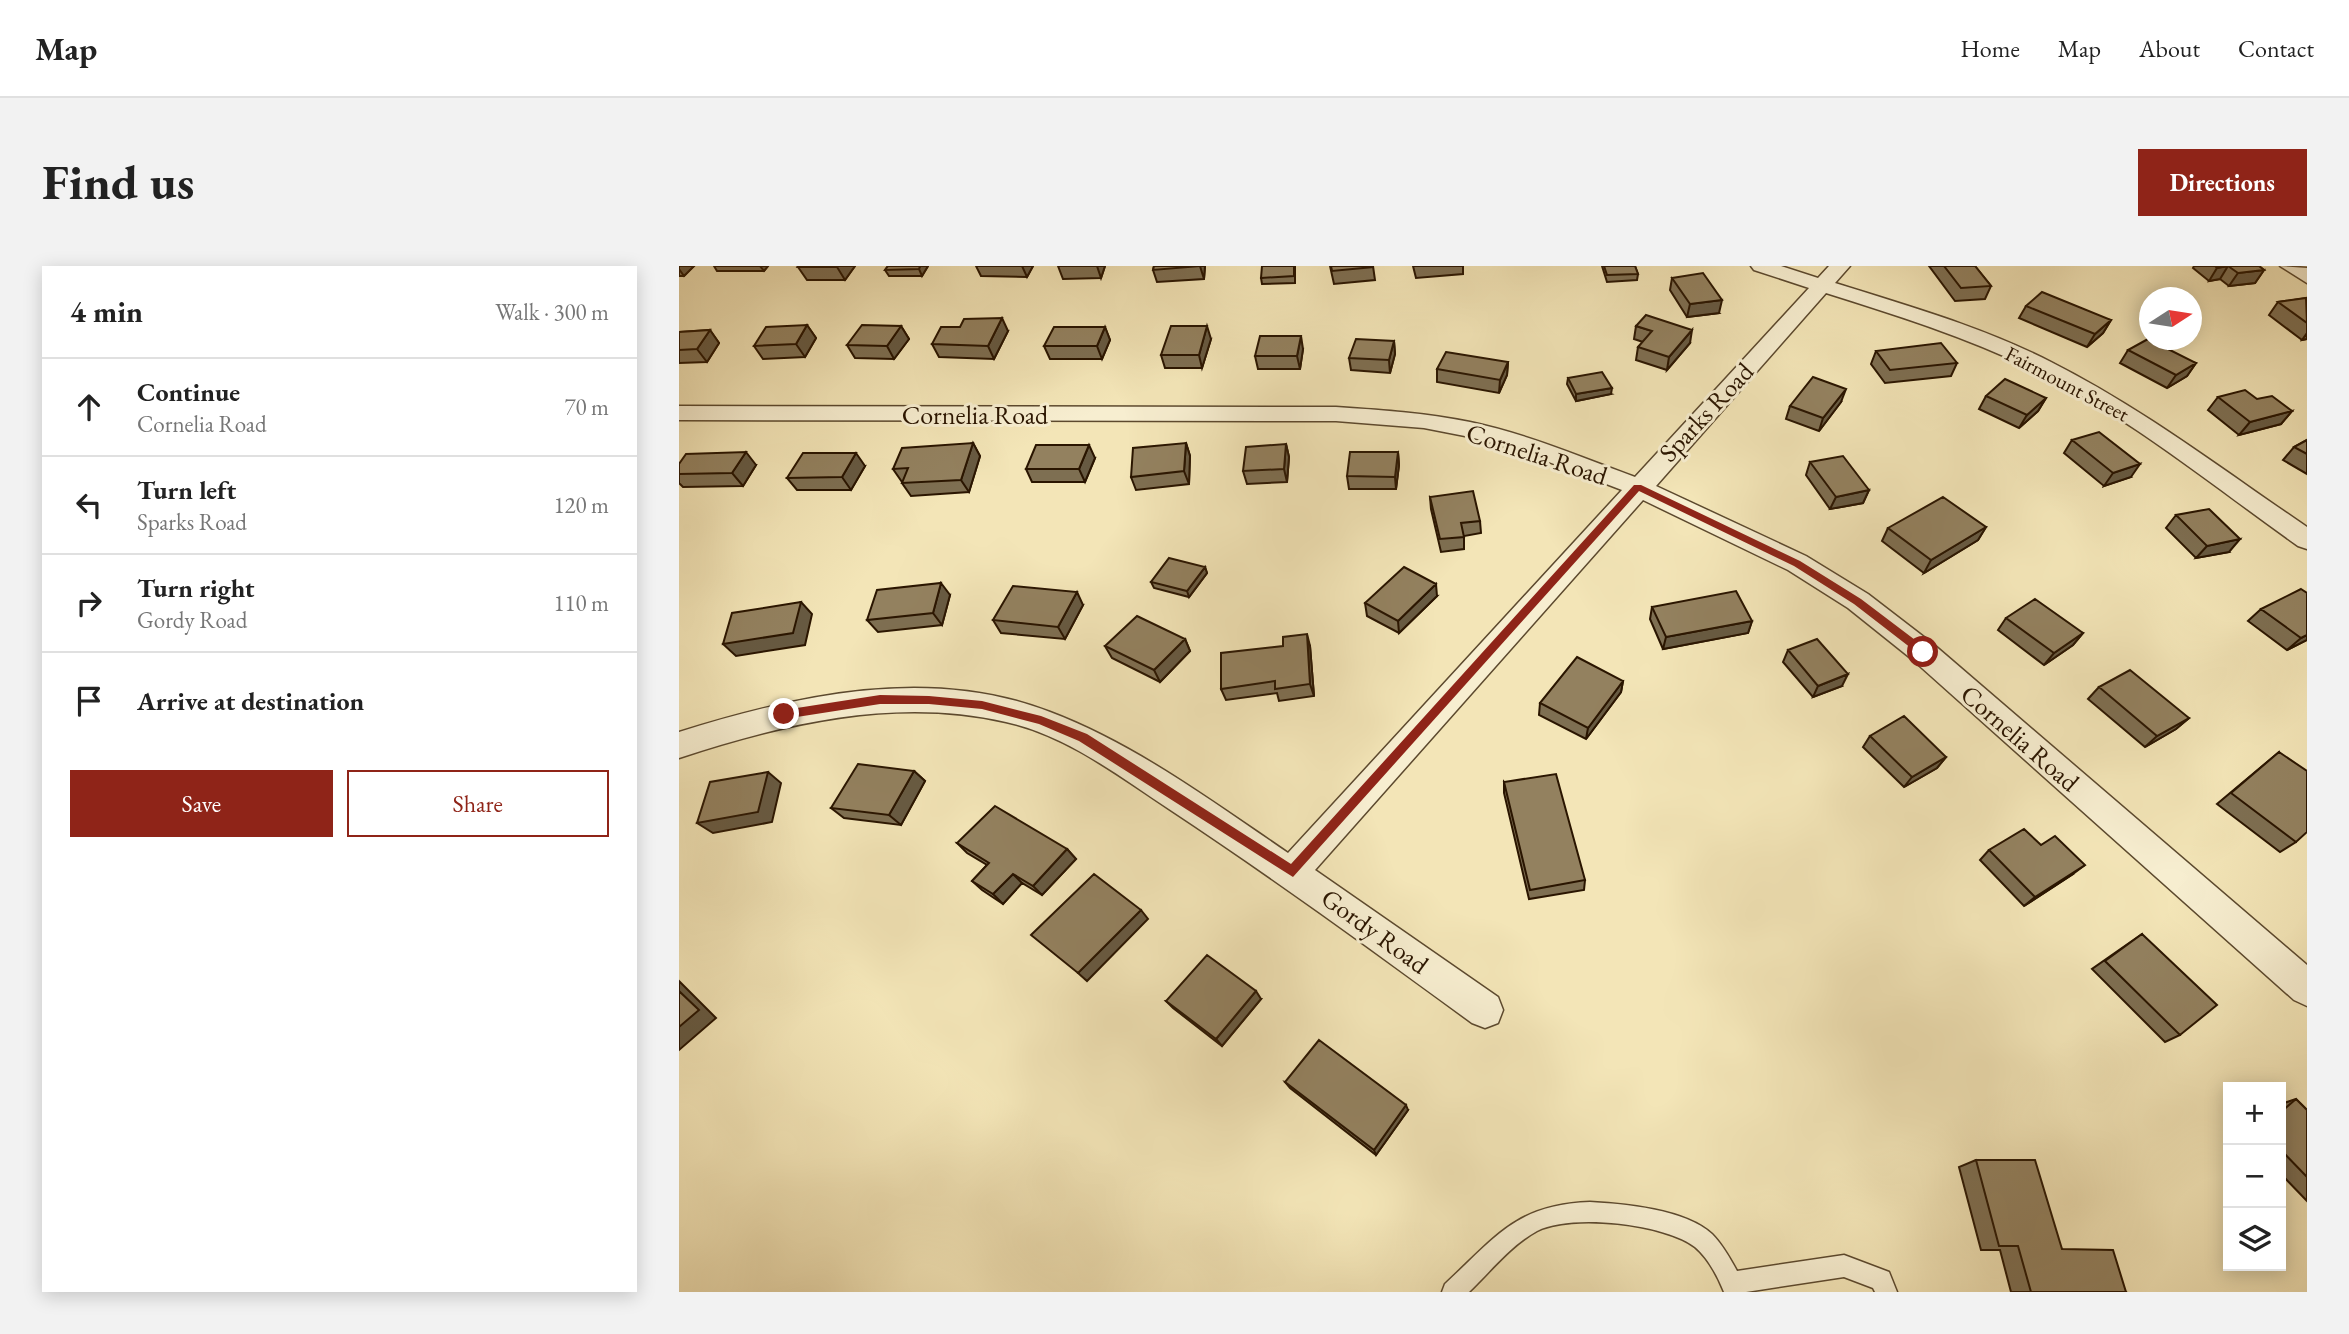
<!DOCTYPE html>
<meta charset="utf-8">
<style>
:root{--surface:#fff;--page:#f2f2f2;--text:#222;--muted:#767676;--line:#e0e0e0;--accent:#8f2418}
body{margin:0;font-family:"EB Garamond",serif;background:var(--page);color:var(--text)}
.controls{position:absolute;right:21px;bottom:21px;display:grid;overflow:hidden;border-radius:0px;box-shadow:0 4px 18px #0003}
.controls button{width:63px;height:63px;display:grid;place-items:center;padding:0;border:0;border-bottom:2px solid var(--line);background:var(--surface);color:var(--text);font:35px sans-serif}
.compass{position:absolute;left:1460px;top:21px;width:63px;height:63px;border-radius:50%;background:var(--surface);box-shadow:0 4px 18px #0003;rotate:78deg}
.stop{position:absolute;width:21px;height:21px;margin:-16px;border:5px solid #8f2418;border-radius:50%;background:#fff}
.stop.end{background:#8f2418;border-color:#fff;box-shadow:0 2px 7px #0008}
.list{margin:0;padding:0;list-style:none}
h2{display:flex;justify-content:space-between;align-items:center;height:91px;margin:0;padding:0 28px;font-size:30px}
h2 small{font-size:23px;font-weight:400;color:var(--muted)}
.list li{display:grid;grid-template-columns:46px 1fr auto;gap:21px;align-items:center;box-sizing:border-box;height:98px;padding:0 28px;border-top:2px solid var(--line)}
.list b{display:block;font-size:26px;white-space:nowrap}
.list p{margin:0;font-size:23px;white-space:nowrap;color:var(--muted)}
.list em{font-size:23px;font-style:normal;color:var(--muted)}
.actions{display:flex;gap:14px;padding:21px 28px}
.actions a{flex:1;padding:16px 0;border:2px solid var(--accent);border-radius:0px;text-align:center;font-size:24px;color:var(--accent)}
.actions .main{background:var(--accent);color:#fff}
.icon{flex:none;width:38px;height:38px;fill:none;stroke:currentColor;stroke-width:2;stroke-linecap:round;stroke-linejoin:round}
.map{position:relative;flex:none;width:1628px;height:1026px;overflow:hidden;border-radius:0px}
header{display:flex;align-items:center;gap:42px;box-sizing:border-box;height:98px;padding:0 35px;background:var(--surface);border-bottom:2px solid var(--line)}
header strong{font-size:33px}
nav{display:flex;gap:38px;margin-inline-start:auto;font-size:24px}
.intro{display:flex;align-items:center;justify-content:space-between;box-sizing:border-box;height:168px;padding:0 42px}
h1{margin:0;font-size:49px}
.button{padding:18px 32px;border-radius:0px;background:var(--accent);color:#fff;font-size:24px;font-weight:700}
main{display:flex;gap:42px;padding:0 42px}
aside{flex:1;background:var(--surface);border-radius:0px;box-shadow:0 4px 18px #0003}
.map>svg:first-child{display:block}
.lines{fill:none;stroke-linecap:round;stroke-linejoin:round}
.service-casing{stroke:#5c492e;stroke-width:3}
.minor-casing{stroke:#5c492e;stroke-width:3}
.service{fill:#f7eed0;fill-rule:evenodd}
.minor{fill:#f7eed0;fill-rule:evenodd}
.wall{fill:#7e6f52;stroke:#2a1500;stroke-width:2}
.shaded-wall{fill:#675a42;stroke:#2a1500;stroke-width:2}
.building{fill:#93815f;stroke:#2a1500;stroke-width:2}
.route{fill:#8f2418}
.labels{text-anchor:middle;stroke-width:6;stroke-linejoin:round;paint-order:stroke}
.far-street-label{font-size:21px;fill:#2a1500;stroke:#f7eed0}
.street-label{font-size:26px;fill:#2a1500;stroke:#f7eed0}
</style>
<header>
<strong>Map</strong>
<nav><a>Home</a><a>Map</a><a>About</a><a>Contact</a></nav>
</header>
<div class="intro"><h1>Find us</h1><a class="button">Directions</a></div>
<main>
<aside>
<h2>4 min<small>Walk · 300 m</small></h2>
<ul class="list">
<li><svg class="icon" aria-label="ahead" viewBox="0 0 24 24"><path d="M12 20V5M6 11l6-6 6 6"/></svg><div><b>Continue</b><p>Cornelia Road</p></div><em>70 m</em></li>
<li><svg class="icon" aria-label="left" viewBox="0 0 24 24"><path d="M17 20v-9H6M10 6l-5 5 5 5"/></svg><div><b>Turn left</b><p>Sparks Road</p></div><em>120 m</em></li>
<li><svg class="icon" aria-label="right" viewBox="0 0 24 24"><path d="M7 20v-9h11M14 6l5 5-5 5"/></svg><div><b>Turn right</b><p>Gordy Road</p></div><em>110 m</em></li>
<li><svg class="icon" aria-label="arrive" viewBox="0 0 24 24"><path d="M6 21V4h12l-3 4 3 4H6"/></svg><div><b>Arrive at destination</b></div></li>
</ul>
<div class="actions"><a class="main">Save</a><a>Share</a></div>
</aside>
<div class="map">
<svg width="1628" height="1026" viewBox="0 0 1628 1026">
<rect width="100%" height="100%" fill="#f3e5b7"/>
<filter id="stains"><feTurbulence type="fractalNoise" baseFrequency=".00286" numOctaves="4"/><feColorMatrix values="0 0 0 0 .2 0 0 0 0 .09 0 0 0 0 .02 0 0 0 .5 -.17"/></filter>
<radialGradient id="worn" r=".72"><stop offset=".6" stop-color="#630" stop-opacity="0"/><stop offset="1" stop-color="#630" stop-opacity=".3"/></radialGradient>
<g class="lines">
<g class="service-casing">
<path id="service" d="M 911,936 C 946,938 1006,943 1033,968 C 1043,978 1051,992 1058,1005 L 1165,989 L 1210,1006 L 1218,1026 L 1196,1026 L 1194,1022 L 1165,1011 L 1067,1026 L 1045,1026 C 1039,1011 1029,992 1016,981 C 986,958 892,947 858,965 C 832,979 811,1006 790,1026 L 763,1026 L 766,1018 C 817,971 836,939 911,936 Z"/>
</g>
<g class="minor-casing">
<path id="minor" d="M 1072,0 L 1102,0 L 1139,12 L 1150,0 L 1171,0 L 1156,17 C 1229,40 1304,61 1372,96 C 1463,142 1544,204 1628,261 L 1628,283 L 1619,280 C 1533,219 1448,149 1353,103 C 1287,71 1217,49 1147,27 L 977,220 L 1127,290 L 1189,328 L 1254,378 L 1628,699 L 1628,740 L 1615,734 L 1234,394 L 1169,342 L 1109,304 L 964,234 L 636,604 L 819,731 L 824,744 L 819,757 L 806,762 L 793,757 C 693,684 593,611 490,543 C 440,510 387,469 327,456 C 217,431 106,457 0,492 L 0,466 C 118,429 251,399 371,446 C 456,478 534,536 609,587 L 943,224 L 836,183 L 791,171 L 745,162 L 657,155 L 0,154 L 0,140 L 657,141 C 702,144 747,147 791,156 C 848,168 902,191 956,211 L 1130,22 L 1075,4 Z
M 1601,0 L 1628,2 L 1628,17 Z"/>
</g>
<use href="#service" class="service"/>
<use href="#minor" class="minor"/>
</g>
<path class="wall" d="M 0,0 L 15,0 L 5,10 L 0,10 Z
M 35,0 L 89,0 L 85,5 L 38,5 Z
M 176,0 L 166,14 L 128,14 L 119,1 Z
M 209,0 L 249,0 L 243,10 L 210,10 L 206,4 Z
M 297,0 L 354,0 L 348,11 L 302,10 Z
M 379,0 L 426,0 L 422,12 L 384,13 Z
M 475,0 L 526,0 L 525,13 L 478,16 L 474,4 Z
M 616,0 L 616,17 L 583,18 L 582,12 Z
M 651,0 L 694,0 L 696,14 L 655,18 Z
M 734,0 L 784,0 L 784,8 L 737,12 Z
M 923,0 L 956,0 L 959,8 L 958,14 L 928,16 Z
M 1250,0 L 1296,0 L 1312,20 L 1306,33 L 1276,35 Z
M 1515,0 L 1580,0 L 1585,4 L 1576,17 L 1550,20 L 1541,13 L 1530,15 L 1514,2 Z
M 993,12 L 1040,47 L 1008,51 L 991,24 Z
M 1628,32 L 1628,73 L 1623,74 L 1590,49 L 1599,36 Z
M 1347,40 L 1432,54 L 1424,67 L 1408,81 L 1340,52 Z
M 128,59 L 137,72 L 126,91 L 84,93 L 75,80 Z
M 222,60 L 230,73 L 215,93 L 176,92 L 168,79 Z
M 957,60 L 1011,77 L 988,104 L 957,94 L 959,81 L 964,76 L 955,73 Z
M 426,61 L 431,74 L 423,93 L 371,93 L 365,80 Z
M 31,64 L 40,77 L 28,96 L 0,97 L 0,66 Z
M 329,65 L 315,93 L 260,91 L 253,78 Z
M 532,73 L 523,102 L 486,102 L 482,89 Z
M 715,75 L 716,88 L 711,107 L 672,104 L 670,92 Z
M 624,83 L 621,103 L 579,103 L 576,90 Z
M 1449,84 L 1517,97 L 1508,110 L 1488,122 L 1441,97 Z
M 1197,85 L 1278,97 L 1272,110 L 1206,117 L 1192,98 Z
M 829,96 L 828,109 L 820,127 L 758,116 L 758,103 Z
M 889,112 L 932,128 L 897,135 L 888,118 Z
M 1307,130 L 1367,132 L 1359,145 L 1340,162 L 1300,143 Z
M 1539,131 L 1578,133 L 1613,145 L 1602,158 L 1560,169 L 1529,144 Z
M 1162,136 L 1140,165 L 1107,153 L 1111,140 Z
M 1393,174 L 1452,211 L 1425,220 L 1385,187 Z
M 1628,174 L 1628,208 L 1604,194 L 1615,181 Z
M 294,177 L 301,190 L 290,226 L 232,230 L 223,217 L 224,216 L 223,216 L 214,203 Z
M 507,177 L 511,190 L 510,218 L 457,224 L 452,211 Z
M 607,178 L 610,191 L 608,216 L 568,218 L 564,205 Z
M 719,186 L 720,199 L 717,223 L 670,223 L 668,210 Z
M 416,192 L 406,216 L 353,216 L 347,203 Z
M 1131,196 L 1190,224 L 1184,237 L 1151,243 L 1127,209 Z
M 0,198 L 77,199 L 64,220 L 4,221 L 0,217 Z
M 186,200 L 172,224 L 118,224 L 108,212 Z
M 751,231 L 801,255 L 802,267 L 785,270 L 785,283 L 762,286 L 752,243 Z
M 1497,249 L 1550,286 L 1517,292 L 1487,262 Z
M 1307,261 L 1299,274 L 1245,307 L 1203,275 L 1209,262 Z
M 526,301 L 528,307 L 510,331 L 475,322 L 472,316 Z
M 271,329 L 263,359 L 199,366 L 188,354 Z
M 758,330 L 720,367 L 688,350 L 686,337 Z
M 404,339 L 386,373 L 322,367 L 314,354 Z
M 973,341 L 1073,355 L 1069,367 L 984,383 L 971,353 Z
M 1582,343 L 1628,374 L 1608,384 L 1569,355 Z
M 1327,352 L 1404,367 L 1394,379 L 1365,399 L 1319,364 Z
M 506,373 L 511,385 L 481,416 L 433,392 L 426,380 Z
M 631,380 L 635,430 L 600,435 L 598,427 L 547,434 L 542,423 Z
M 1109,384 L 1163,420 L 1134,431 L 1104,396 Z
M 944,415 L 942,426 L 907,473 L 860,449 L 861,437 Z
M 1420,421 L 1510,452 L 1497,463 L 1466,481 L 1409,433 Z
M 1191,470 L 1267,491 L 1258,502 L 1225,521 L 1184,481 Z
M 1600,486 L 1617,576 L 1601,586 L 1538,538 Z
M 235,505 L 246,515 L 222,559 L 165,552 L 152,542 Z
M 825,516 L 906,614 L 905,624 L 850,633 L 825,527 Z
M 278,577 L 388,583 L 397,593 L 363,629 L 343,617 L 324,638 L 303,624 L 293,615 L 308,599 L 288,587 Z
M 1362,579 L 1394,608 L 1345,640 L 1301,594 L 1310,584 Z
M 1463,668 L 1501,769 L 1486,776 L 1413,703 Z
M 582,733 L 543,780 L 494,742 L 487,735 Z
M 606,816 L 729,844 L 697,889 L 611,822 Z
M 1617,833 L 1628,844 L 1628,935 L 1602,908 L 1602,838 Z
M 1297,894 L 1383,983 L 1447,1026 L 1332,1026 L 1321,984 L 1302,984 L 1280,901 Z"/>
<path class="shaded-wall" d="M 0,0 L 15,0 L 5,10 L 0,3 Z
M 81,0 L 89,0 L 85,5 Z
M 159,0 L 176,0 L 166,14 L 158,1 Z
M 241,0 L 249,0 L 243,10 L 240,3 Z
M 343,0 L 354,0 L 348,11 Z
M 418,0 L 426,0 L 422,12 Z
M 521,0 L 526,0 L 525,13 Z
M 1549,0 L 1541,13 L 1530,15 L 1538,2 Z
M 1585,4 L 1576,17 L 1550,20 L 1559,7 Z
M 1043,34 L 1040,47 L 1008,51 L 1011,38 Z
M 323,52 L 329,65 L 315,93 L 309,80 Z
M 1432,54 L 1424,67 L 1408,81 L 1416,68 Z
M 128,59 L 137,72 L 126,91 L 117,78 Z
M 222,60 L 230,73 L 215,93 L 208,80 Z
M 528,60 L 532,73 L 523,102 L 520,89 Z
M 426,61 L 431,74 L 423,93 L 418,80 Z
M 31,64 L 40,77 L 28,96 L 18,83 Z
M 1013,64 L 1011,77 L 988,104 L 990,91 Z
M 1628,67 L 1628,73 L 1623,74 Z
M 622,70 L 624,83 L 621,103 L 618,90 Z
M 715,75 L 716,88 L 711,107 L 710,94 Z
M 829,96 L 828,109 L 820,127 L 821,114 Z
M 1517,97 L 1508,110 L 1488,122 L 1497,109 Z
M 933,122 L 932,128 L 897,135 L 897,128 Z
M 1167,123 L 1162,136 L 1140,165 L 1144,152 Z
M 1367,132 L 1359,145 L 1340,162 L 1348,149 Z
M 1613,145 L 1602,158 L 1560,169 L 1571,156 Z
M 294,177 L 301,190 L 290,226 L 282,214 Z
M 507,177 L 511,190 L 510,218 L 505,205 Z
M 607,178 L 610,191 L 608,216 L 605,203 Z
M 410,179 L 416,192 L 406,216 L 400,203 Z
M 67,186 L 77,199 L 64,220 L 53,207 Z
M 719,186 L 720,199 L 717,223 L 716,211 Z
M 177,187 L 186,200 L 172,224 L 163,211 Z
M 1461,198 L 1452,211 L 1425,220 L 1434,207 Z
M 1190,224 L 1184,237 L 1151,243 L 1157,231 Z
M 1307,261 L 1299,274 L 1245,307 L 1252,294 Z
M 1561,273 L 1550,286 L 1517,292 L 1528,280 Z
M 526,301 L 528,307 L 510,331 L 508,325 Z
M 262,317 L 271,329 L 263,359 L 254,347 Z
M 757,318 L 758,330 L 720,367 L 719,355 Z
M 398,326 L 404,339 L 386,373 L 379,361 Z
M 122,336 L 133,348 L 126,379 L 57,390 L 44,378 Z
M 1073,355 L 1069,367 L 984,383 L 987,371 Z
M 1404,367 L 1394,379 L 1365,399 L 1375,387 Z
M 628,368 L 631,380 L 635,430 L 631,418 Z
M 1628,369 L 1628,374 L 1608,384 L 1622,372 Z
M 506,373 L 511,385 L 481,416 L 475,404 Z
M 1169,408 L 1163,420 L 1134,431 L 1139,420 Z
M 944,415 L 942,426 L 907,473 L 909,462 Z
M 1510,452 L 1497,463 L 1466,481 L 1478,470 Z
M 1267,491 L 1258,502 L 1225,521 L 1233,511 Z
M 235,505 L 246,515 L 222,559 L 210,549 Z
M 89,506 L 102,517 L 93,556 L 34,567 L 18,557 Z
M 388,583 L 397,593 L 363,629 L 354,620 Z
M 1406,599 L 1394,608 L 1345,640 L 1356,631 Z
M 334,608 L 343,617 L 324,638 L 314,628 Z
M 462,644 L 469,653 L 408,715 L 399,707 Z
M 0,715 L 37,752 L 0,784 Z
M 577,725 L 582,733 L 543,780 L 537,773 Z
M 727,839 L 729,844 L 697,889 L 695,884 Z"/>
<path class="building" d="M 120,0 L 159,0 L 158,1 L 119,1 Z
M 209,0 L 241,0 L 240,3 L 206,4 Z
M 475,0 L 521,0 L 474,4 Z
M 583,0 L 615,0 L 615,10 L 582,12 Z
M 652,0 L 694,0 L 694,1 L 653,5 Z
M 925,0 L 956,0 L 959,8 L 928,9 Z
M 1265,0 L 1296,0 L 1312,20 L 1282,22 Z
M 1536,0 L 1580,0 L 1585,4 L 1559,7 L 1549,0 L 1538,2 Z
M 1024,7 L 1043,34 L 1011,38 L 993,12 Z
M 1363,26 L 1432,54 L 1416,68 L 1347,40 Z
M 1627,32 L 1628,57 L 1599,36 Z
M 967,49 L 1013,64 L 990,91 L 959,81 L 973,65 L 957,60 Z
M 323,52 L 309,80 L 253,78 L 262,61 L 281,61 L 285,53 Z
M 128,59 L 117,78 L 75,80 L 87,61 Z
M 183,59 L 222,60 L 208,80 L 168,79 Z
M 492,60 L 528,60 L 520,89 L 482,89 Z
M 375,61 L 426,61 L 418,80 L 365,80 Z
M 31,64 L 18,83 L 0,84 L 0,66 Z
M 581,70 L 622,70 L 618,90 L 576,90 Z
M 677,73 L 715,75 L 710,94 L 670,92 Z
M 1469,73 L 1517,97 L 1497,109 L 1449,84 Z
M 1262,77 L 1278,97 L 1211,104 L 1197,85 Z
M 767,86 L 829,96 L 821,114 L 758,103 Z
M 923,106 L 933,122 L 897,128 L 889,112 Z
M 1134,111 L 1167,123 L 1144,152 L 1111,140 Z
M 1326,113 L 1367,132 L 1348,149 L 1307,130 Z
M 1566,124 L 1578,133 L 1593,130 L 1613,145 L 1571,156 L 1539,131 Z
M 1420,166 L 1461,198 L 1434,207 L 1393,174 Z
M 1628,174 L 1628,188 L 1615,181 Z
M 294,177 L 282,214 L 223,217 L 229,202 L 214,203 L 223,182 Z
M 507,177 L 505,205 L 452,211 L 454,182 Z
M 607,178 L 605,203 L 564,205 L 567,181 Z
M 357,179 L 410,179 L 400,203 L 347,203 Z
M 67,186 L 53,207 L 0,208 L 0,198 L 7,188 Z
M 671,186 L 719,186 L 716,211 L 668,210 Z
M 124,187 L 177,187 L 163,211 L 108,212 Z
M 1164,190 L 1190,224 L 1157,231 L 1131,196 Z
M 794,225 L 801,255 L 782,257 L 785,271 L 761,273 L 751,231 Z
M 1264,231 L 1307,261 L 1252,294 L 1209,262 Z
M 1530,243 L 1561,273 L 1528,280 L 1497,249 Z
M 490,292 L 526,301 L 508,325 L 472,316 Z
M 725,301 L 757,318 L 719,355 L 686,337 Z
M 262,317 L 254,347 L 188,354 L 198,324 Z
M 334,320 L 398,326 L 379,361 L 314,354 Z
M 1622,323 L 1628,327 L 1628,369 L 1622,372 L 1582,343 Z
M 1057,325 L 1073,355 L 987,371 L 973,341 Z
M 1356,333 L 1404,367 L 1375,387 L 1327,352 Z
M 122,336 L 114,367 L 44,378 L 53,347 Z
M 458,350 L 506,373 L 475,404 L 426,380 Z
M 628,368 L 631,418 L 596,423 L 596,415 L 542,423 L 542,387 L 604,380 L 604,371 Z
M 1138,373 L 1169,408 L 1139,420 L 1109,384 Z
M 898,391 L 944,415 L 909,462 L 861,437 Z
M 1451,404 L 1510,452 L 1478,470 L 1420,421 Z
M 1225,450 L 1267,491 L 1233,511 L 1191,470 Z
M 1600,486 L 1628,505 L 1628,566 L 1617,576 L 1552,527 Z
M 179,498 L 235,505 L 210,549 L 152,542 Z
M 89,506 L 79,546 L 18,557 L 31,516 Z
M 877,508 L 906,614 L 851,624 L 825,516 Z
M 316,540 L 388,583 L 354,620 L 334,608 L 314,628 L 293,615 L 310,597 L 278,577 Z
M 1345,563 L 1362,579 L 1376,570 L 1406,599 L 1356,631 L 1310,584 Z
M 415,608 L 462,644 L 399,707 L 352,669 Z
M 1463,668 L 1538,739 L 1501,769 L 1426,695 Z
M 528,689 L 577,725 L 537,773 L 487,735 Z
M 0,725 L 20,744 L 0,761 Z
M 640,774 L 727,839 L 695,884 L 606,816 Z
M 1617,833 L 1628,844 L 1628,911 L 1602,884 L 1602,846 Z
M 1297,894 L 1356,894 L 1383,983 L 1434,984 L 1447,1026 L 1352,1026 L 1339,980 L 1320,980 Z"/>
<path class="route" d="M 955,219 L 962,219 L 1121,295 L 1182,333 L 1248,383 L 1248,389 L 1241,389 L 1175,338 L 1115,300 L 960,225 L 614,611 L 400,475 L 360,458 L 303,443 L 250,438 L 201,438 L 105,453 L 99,448 L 105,444 L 201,429 L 250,430 L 303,435 L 362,450 L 408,468 L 612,598 Z"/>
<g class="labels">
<g class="far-street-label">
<text transform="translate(1388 118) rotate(28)" y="7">Fairmount Street</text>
</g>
<g class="street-label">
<text transform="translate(1027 146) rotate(-47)" y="9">Sparks Road</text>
<text x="296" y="158">Cornelia Road</text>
<text transform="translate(858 188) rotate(18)" y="9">Cornelia Road</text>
<text transform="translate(1341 472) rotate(41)" y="9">Cornelia Road</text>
<text transform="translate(696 665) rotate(36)" y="9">Gordy Road</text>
</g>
</g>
<rect width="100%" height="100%" filter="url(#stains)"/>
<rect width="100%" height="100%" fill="url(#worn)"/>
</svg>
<div class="controls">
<button>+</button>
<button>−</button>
<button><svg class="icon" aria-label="layers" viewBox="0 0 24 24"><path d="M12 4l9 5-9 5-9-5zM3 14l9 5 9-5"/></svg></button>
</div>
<svg class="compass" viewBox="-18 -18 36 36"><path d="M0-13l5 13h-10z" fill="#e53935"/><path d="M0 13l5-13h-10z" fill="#767676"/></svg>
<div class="stop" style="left:1244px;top:386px"></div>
<div class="stop end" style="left:105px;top:448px"></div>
</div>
</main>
